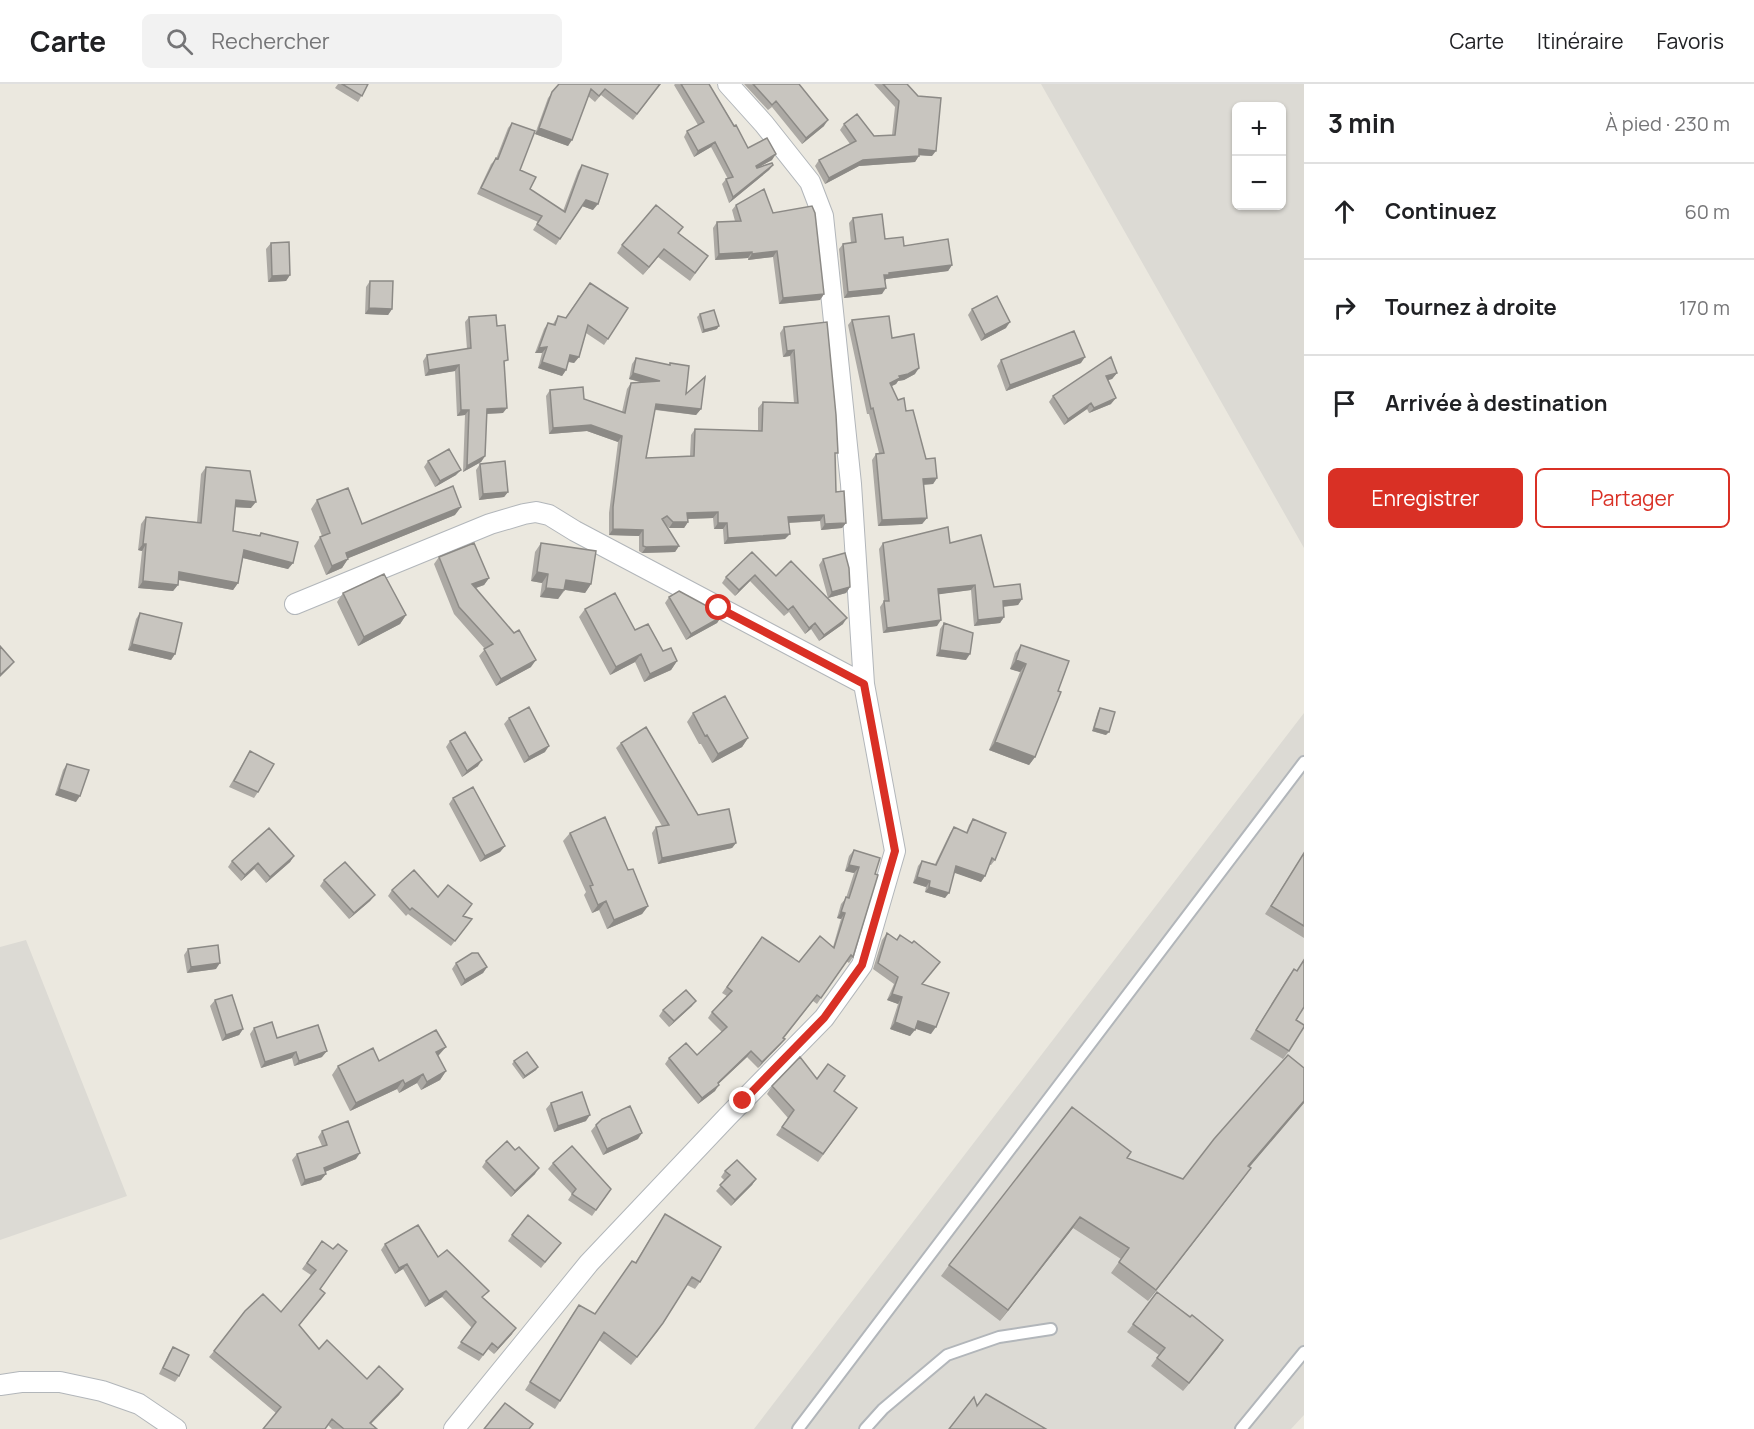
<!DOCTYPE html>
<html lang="fr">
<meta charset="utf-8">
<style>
:root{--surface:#fff;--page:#f2f2f2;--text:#202124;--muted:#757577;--line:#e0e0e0;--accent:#d93025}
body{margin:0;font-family:Manrope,sans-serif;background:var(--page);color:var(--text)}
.controls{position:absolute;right:18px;top:18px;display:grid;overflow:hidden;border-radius:9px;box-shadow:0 2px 4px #0004}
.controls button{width:54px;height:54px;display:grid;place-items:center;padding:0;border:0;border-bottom:2px solid var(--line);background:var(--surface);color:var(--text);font:30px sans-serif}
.stop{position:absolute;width:18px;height:18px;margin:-14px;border:4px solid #d93025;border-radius:50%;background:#fff}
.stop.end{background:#d93025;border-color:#fff;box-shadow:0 2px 6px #0008}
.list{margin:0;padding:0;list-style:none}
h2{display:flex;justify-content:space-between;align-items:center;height:78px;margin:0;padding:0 24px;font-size:26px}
h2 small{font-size:20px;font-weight:400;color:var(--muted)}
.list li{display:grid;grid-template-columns:39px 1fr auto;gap:18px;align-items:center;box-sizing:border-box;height:96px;padding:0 24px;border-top:2px solid var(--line)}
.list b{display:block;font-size:22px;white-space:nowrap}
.list em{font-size:20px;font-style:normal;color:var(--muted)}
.actions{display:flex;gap:12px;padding:18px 24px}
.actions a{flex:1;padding:14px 0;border:2px solid var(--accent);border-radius:9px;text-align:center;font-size:21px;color:var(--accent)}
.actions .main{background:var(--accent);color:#fff}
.icon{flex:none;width:33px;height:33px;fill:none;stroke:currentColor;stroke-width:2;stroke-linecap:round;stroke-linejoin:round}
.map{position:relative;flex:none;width:1304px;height:1345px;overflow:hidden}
header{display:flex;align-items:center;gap:36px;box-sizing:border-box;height:84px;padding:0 30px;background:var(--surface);border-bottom:2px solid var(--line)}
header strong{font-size:28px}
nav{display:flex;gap:33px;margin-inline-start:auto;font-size:21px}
.search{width:420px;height:54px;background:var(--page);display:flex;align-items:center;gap:15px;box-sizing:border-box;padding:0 21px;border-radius:9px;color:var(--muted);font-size:22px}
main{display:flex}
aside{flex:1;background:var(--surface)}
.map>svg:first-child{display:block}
.industrial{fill:#dcdad4;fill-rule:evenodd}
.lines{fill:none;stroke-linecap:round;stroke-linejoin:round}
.service-casing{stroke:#b2b6ba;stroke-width:14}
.minor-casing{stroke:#b2b6ba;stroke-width:22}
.service{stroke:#fff;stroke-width:10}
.minor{stroke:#fff;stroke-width:20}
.wall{fill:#aca9a4}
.shaded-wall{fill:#8c8a86}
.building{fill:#c8c5bf;stroke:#8c8a86;stroke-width:1.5}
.route{stroke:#d93025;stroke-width:8}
</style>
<header>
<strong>Carte</strong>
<div class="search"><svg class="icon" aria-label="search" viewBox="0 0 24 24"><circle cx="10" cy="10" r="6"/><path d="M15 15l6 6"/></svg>Rechercher</div>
<nav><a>Carte</a><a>Itinéraire</a><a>Favoris</a></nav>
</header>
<main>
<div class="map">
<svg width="1304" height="1345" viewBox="0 0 1304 1345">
<rect width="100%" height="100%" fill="#ebe8df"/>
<path class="industrial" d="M 1041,0 L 1304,0 L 1304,464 ZM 1282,22 L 1282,122 L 1236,122 L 1236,22 Z
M 1304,629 L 1304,1331 L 1291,1345 L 754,1345 Z
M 26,856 L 127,1112 L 0,1156 L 0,863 Z"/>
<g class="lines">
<g class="service-casing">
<path id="service" d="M 798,1345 L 1304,678
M 865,1345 L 883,1325 L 947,1271 L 999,1253 L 1051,1245
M 1241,1345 L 1304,1268"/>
</g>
<g class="minor-casing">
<path id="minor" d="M 295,520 L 490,440 L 524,430 L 536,428 L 549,431 L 575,447 L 864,600
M 0,1301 L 21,1298 L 60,1298 L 102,1307 L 139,1320 L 176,1345
M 454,1345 L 589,1179 L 727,1033 L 824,934 L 862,881 L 895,767 L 864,600 L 851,400 L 823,132 L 810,98 L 764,40 L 728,0"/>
</g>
<use href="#service" class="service"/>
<use href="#minor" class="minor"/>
</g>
<path class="wall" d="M 338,0 L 368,0 L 358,18 L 335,4 Z
M 559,0 L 661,0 L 633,36 L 601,11 L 595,18 L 588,12 L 568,62 L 535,50 L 548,14 Z
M 675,0 L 709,0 L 748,64 L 772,76 L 757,84 L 773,81 L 769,86 L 729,119 L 722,100 L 726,95 L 728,95 L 711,63 L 694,73 L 684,53 L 687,47 L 698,41 L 674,1 Z
M 744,0 L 799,0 L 824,42 L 802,60 L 772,23 L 768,26 Z
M 874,0 L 907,0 L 932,72 L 919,71 L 915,78 L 859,82 L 825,100 L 815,82 L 819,76 L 850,60 L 840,46 L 844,40 L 874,52 L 892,51 L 895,23 Z
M 512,39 L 520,86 L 530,105 L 563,127 L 578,87 L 582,81 L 593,126 L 582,122 L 556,161 L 533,146 L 538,138 L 477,110 L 491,80 L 496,75 L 508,44 Z
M 736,121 L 773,129 L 824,210 L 820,216 L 779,220 L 773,173 L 748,176 L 748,174 L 715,176 L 713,144 L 717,138 L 735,137 L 732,126 Z
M 853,134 L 885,155 L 952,181 L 948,187 L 886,195 L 885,197 L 882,210 L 844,214 L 839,165 L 843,160 L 851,159 L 849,139 Z
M 678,149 L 708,172 L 690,197 L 658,173 L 643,191 L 617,169 L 622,161 Z
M 271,159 L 290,191 L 286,197 L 268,198 L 266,165 Z
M 370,197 L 392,225 L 388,231 L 365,230 L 366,203 Z
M 590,199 L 608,255 L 604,261 L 586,249 L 579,273 L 574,279 L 568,278 L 566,286 L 562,292 L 538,284 L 542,269 L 535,269 L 544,245 L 548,239 L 553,240 L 558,232 L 565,234 Z
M 972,225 L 1006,244 L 981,257 L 968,231 Z
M 700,230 L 717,245 L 702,249 L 697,233 Z
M 469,233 L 497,242 L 505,281 L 503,329 L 486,330 L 485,372 L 481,378 L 463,388 L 465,331 L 457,332 L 455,287 L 425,292 L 423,277 L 427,271 L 467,265 L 465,238 Z
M 852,236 L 892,254 L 915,290 L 904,296 L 898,297 L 896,300 L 891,302 L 898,316 L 906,327 L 926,375 L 937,394 L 933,400 L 923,401 L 927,434 L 922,440 L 878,442 L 872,376 L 876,370 L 879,369 L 869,330 L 867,330 L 848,241 Z
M 784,243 L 835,373 L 836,408 L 846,439 L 842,444 L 821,446 L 820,437 L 789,439 L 785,455 L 724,460 L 723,445 L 714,445 L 713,434 L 688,435 L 688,438 L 684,444 L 669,444 L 665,440 L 679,462 L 675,468 L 642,469 L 639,467 L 639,452 L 609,451 L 609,429 L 618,358 L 587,347 L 549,350 L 546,312 L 550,306 L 584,315 L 622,328 L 627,305 L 631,299 L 641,298 L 629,295 L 632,280 L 636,274 L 669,281 L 670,279 L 686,310 L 701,325 L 696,331 L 655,326 L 646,374 L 690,372 L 691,351 L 695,345 L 758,347 L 758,324 L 763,318 L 794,319 L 790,272 L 783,273 L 780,249 Z
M 1001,276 L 1081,279 L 1006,307 L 997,282 Z
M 1117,289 L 1112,295 L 1108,296 L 1111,320 L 1089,329 L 1087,325 L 1064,341 L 1049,318 L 1053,312 Z
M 428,377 L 456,391 L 435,403 L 424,383 Z
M 480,380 L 508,408 L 504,413 L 479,416 L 476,386 Z
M 206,383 L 251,424 L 235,423 L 233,447 L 259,451 L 261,449 L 293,479 L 288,485 L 243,474 L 238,499 L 233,506 L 178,496 L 178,501 L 173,507 L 138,504 L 142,467 L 138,466 L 141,440 L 146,433 L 197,438 L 201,390 Z
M 317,416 L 362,440 L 455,431 L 348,474 L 342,484 L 326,491 L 314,462 L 320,453 L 322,452 L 311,425 Z
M 541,459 L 591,500 L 585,509 L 565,506 L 558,515 L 540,513 L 542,499 L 531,497 L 535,468 Z
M 883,459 L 950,459 L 994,503 L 1022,515 L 1018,521 L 1003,523 L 1004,533 L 1000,539 L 974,542 L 971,506 L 938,510 L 937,542 L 883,549 L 880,523 L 884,517 L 879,465 Z
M 752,468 L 776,492 L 843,540 L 819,557 L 811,545 L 805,550 L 789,528 L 784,532 L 750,497 L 735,512 L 722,499 L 726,493 Z
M 439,473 L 489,494 L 484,501 L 476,504 L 531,583 L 496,602 L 479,572 L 485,565 L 454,530 L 434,480 Z
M 823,475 L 850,503 L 846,509 L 828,514 L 819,481 Z
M 343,509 L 406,531 L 400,540 L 358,562 L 337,518 Z
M 669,513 L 721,533 L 717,539 L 686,556 L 665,519 Z
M 585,525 L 635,546 L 677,577 L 671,586 L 644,598 L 635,578 L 610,591 L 579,533 Z
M 140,529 L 175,570 L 171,576 L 128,566 L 136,535 Z
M 944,539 L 966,576 L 936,572 L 940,545 Z
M 1021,561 L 1058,607 L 1035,673 L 1029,681 L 989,666 L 1020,588 L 1010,585 L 1015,569 Z
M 1100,624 L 1106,651 L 1092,647 L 1098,627 Z
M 693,629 L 748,654 L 742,663 L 712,679 L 701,660 L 699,660 L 687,638 Z
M 509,634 L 545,668 L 524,679 L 504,640 Z
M 450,657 L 478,682 L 462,693 L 446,663 Z
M 621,659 L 698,731 L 736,759 L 732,764 L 658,780 L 652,749 L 656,743 L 662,742 L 616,664 Z
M 250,667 L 258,708 L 254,714 L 229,703 Z
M 67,680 L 76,718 L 55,711 L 63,686 Z
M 453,714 L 505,762 L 500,768 L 480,778 L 449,720 Z
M 973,735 L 995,776 L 991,781 L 989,781 L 985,792 L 981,798 L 954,788 L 945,814 L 925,808 L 926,803 L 913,799 L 918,782 L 922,777 L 935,780 L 950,749 L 954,743 L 966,749 L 969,741 Z
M 570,749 L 628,786 L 648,822 L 642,830 L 607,845 L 599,826 L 592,829 L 584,811 L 586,808 L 563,757 Z
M 854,766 L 875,790 L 853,873 L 849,879 L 846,877 L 817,920 L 813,917 L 784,954 L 785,955 L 780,961 L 758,984 L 747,973 L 718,1000 L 715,1007 L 698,1020 L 665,980 L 669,974 L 697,971 L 722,948 L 708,934 L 712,928 L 727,912 L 722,909 L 762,853 L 799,878 L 833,863 L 841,835 L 837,834 L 841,820 L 846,814 L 854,789 L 845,787 L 849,772 Z
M 1304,769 L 1304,854 L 1265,830 Z
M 294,772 L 290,778 L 266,799 L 254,785 L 241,797 L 228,783 L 232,777 Z
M 324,796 L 375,811 L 370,817 L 349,835 L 320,802 Z
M 392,806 L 438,813 L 463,832 L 472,835 L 451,862 L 408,830 L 406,832 L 388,812 Z
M 887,849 L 897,856 L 940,878 L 922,900 L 931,950 L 915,944 L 910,952 L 890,945 L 898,920 L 887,916 L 894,900 L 873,885 L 882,856 Z
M 188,865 L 216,885 L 187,889 L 184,871 Z
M 1304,875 L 1304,923 L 1296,936 L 1289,967 L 1283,975 L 1250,955 L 1288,893 L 1294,885 L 1297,887 Z
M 456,879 L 487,883 L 483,889 L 461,902 L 452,885 Z
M 215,916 L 243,945 L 239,951 L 222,957 L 210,922 Z
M 692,922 L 669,943 L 659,932 L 663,926 Z
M 254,944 L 277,954 L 322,973 L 294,982 L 292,974 L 261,984 L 250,950 Z
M 439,971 L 438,972 L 446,987 L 440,996 L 421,1006 L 417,999 L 399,1009 L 397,1005 L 350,1027 L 332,991 L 338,982 L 379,977 Z
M 514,977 L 538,983 L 536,986 L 523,995 L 512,980 Z
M 1304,984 L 1304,1019 L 1249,1083 L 1243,1095 L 1148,1217 L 1111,1189 L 1121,1175 L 1073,1144 L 1000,1237 L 941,1192 L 949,1181 L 1127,1074 L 1183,1095 Z
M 817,995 L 857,1024 L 818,1078 L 776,1051 L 788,1034 L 767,1010 L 772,1002 Z
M 551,1019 L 586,1037 L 554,1048 L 546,1025 Z
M 596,1041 L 638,1055 L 603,1071 L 591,1047 Z
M 322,1047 L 356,1075 L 325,1088 L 321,1096 L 301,1102 L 292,1076 L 297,1070 L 322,1062 L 318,1053 Z
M 515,1066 L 535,1090 L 511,1113 L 482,1083 L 486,1077 Z
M 553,1079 L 611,1105 L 592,1132 L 568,1116 L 572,1110 L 548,1085 Z
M 725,1087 L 756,1095 L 752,1101 L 731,1122 L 716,1107 L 725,1097 L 721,1093 Z
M 665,1130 L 700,1198 L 695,1205 L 687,1201 L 658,1247 L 631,1281 L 599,1256 L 555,1325 L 525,1306 L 574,1228 L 595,1230 L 635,1179 Z
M 512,1151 L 557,1164 L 541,1184 L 508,1157 Z
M 322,1157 L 320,1205 L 321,1215 L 299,1241 L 319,1265 L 367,1295 L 403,1305 L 399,1311 L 371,1340 L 377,1345 L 332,1345 L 328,1341 L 276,1329 L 209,1273 L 214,1267 L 281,1228 L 311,1191 L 302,1185 Z
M 385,1160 L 438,1173 L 483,1214 L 512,1250 L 494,1270 L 488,1265 L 479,1277 L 457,1264 L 472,1244 L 442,1213 L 425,1223 L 403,1185 L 395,1190 L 381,1166 Z
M 1157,1208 L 1223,1256 L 1183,1307 L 1151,1282 L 1159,1271 L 1127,1248 Z
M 173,1263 L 179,1292 L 175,1298 L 159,1290 L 169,1269 Z"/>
<path class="shaded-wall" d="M 828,36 L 824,42 L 802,60 L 806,54 Z
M 539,44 L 572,56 L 568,62 L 535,50 Z
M 715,58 L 711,63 L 694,73 L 698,67 Z
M 919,65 L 936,67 L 932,72 L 915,71 Z
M 776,70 L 772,76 L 752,87 L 756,82 Z
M 919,72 L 915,78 L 859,82 L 825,100 L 829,94 L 863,76 Z
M 773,81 L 769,86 L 729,119 L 733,113 Z
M 586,116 L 598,120 L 593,126 L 582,122 Z
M 664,165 L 658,173 L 643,191 L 649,183 Z
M 777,167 L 773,173 L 748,176 L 752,170 Z
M 752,168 L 748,174 L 715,176 L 719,170 Z
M 952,181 L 948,187 L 886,195 L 885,197 L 884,191 L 889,189 Z
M 290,191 L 286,197 L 268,198 L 272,192 Z
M 886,204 L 882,210 L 844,214 L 848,208 Z
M 824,210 L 820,216 L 779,220 L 783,214 Z
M 369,224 L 392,225 L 388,231 L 365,230 Z
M 1010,238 L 1006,244 L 981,257 L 985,251 Z
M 719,242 L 717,245 L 702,249 L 704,246 Z
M 547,263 L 542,269 L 535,269 L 539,264 Z
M 794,266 L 790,272 L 783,273 L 787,267 Z
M 570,271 L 579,273 L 574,279 L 566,277 Z
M 1085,273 L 1081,279 L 1006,307 L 1010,301 Z
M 542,278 L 566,286 L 562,292 L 538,284 Z
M 459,281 L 455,287 L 425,292 L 429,286 Z
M 919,284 L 915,290 L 904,296 L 898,297 L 896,300 L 886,305 L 890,299 L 899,292 Z
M 633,289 L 660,297 L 656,302 L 629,295 Z
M 1117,289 L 1112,295 L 1102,298 L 1106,292 Z
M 1116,314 L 1111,320 L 1089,329 L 1094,324 Z
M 1091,319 L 1087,325 L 1064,341 L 1068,335 Z
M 656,320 L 701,325 L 696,331 L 651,325 Z
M 507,324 L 503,329 L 483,330 L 487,325 Z
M 461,326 L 469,326 L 465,331 L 457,332 Z
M 591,341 L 622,352 L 618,358 L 587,347 L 549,350 L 553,344 Z
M 485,372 L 481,378 L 463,388 L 467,382 Z
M 461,386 L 456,391 L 435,403 L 440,397 Z
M 937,394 L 933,400 L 918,401 L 923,395 Z
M 508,408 L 504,413 L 479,416 L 483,410 Z
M 236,416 L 256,418 L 251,424 L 231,423 Z
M 461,423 L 455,431 L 339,478 L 346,469 Z
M 718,428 L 713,434 L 683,435 L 687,429 Z
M 824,431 L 820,437 L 784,439 L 788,433 Z
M 927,434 L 922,440 L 878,442 L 882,436 Z
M 673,438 L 688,438 L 684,444 L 669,444 Z
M 718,439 L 727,439 L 723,445 L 714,445 Z
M 846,439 L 842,444 L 821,446 L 825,440 Z
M 613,445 L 643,446 L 639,452 L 609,451 Z
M 790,450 L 785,455 L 724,460 L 728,454 Z
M 143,460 L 146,460 L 142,467 L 138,466 Z
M 679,462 L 675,468 L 642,469 L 646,463 Z
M 244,466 L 293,479 L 288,485 L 239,473 Z
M 348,475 L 342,484 L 326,491 L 332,482 Z
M 179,488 L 238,499 L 233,506 L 174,495 Z
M 537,488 L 548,490 L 542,499 L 531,497 Z
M 755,491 L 750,497 L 735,512 L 739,506 Z
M 489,494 L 484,501 L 467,507 L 472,500 Z
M 566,496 L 591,500 L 585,509 L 560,505 Z
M 143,497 L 178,501 L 173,507 L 138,504 Z
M 975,501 L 971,506 L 934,511 L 938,505 Z
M 850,503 L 846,509 L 828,514 L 832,508 Z
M 546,504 L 564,506 L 558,515 L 540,513 Z
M 1022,515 L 1018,521 L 999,523 L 1003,517 Z
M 406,531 L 400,540 L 358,562 L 364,553 Z
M 721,533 L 717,539 L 686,556 L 691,550 Z
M 1004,533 L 1000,539 L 974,542 L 978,536 Z
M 847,534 L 843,540 L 819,557 L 824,551 Z
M 941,536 L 937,542 L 883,549 L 887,544 Z
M 815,539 L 811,545 L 805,550 L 809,544 Z
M 132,560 L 175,570 L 171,576 L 128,566 Z
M 940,566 L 970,570 L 966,576 L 936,572 Z
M 641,570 L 635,578 L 610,591 L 616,583 Z
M 536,576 L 531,583 L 496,602 L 501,595 Z
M 1016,576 L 1026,580 L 1020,588 L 1010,585 Z
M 677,577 L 671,586 L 644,598 L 650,590 Z
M 14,578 L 10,583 L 0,593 L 0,591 Z
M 1094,644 L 1109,648 L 1106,651 L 1092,647 Z
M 748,654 L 742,663 L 712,679 L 718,670 Z
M 995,658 L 1035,673 L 1029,681 L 989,666 Z
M 549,662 L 545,668 L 524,679 L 529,673 Z
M 482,676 L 478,682 L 462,693 L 467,687 Z
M 59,705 L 80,712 L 76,718 L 55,711 Z
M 736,759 L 732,764 L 658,780 L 662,774 Z
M 505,762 L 500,768 L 480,778 L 485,772 Z
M 294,772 L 290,778 L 266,799 L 270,793 Z
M 258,779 L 254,785 L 241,797 L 245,791 Z
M 849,781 L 859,783 L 854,789 L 845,787 Z
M 956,782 L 985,792 L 981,798 L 952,788 Z
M 917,793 L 930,797 L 926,803 L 913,799 Z
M 929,803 L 949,809 L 945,814 L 925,808 Z
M 375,811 L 370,817 L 349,835 L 354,829 Z
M 606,817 L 599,826 L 592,829 L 598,821 Z
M 648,822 L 642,830 L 607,845 L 614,836 Z
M 841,828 L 845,829 L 841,835 L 837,834 Z
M 220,879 L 216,885 L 187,889 L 191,883 Z
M 487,883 L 483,889 L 461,902 L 465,896 Z
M 892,910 L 902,913 L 898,920 L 887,916 Z
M 696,917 L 692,922 L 669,943 L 674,937 Z
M 918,937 L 936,943 L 931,950 L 913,944 Z
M 895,938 L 915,946 L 910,952 L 890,945 Z
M 243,945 L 239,951 L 222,957 L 226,951 Z
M 785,955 L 780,961 L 758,984 L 762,978 Z
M 446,963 L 439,971 L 429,977 L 436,968 Z
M 327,967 L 322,973 L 294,982 L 299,977 Z
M 751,967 L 747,973 L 713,1005 L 718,999 Z
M 296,968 L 292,974 L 261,984 L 265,978 Z
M 538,983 L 536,986 L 523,995 L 525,992 Z
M 446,987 L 440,996 L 421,1006 L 427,998 Z
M 423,990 L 417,999 L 399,1009 L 405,1000 Z
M 403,996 L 397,1005 L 350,1027 L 356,1019 Z
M 719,1001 L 715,1007 L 698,1020 L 702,1014 Z
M 1304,1017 L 1304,1019 L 1241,1093 L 1248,1082 Z
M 590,1031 L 586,1037 L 554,1048 L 558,1042 Z
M 642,1049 L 638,1055 L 603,1071 L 607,1065 Z
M 360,1069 L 356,1075 L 320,1090 L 324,1084 Z
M 539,1084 L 535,1090 L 511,1113 L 515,1107 Z
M 1251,1084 L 1243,1095 L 1148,1217 L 1156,1206 Z
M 326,1090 L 321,1096 L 301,1102 L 305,1096 Z
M 756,1095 L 752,1101 L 731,1122 L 735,1116 Z
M 1080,1133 L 1073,1144 L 1000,1237 L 1008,1226 Z
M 407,1180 L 403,1185 L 395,1190 L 399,1184 Z
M 446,1207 L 442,1213 L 425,1223 L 429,1217 Z
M 516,1244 L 512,1250 L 494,1270 L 498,1264 Z
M 1223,1256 L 1218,1264 L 1183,1307 L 1189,1299 Z
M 403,1305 L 399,1311 L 365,1345 L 370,1339 Z"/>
<path class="building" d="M 342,0 L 368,0 L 362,12 Z
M 559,0 L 660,0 L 637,30 L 605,5 L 599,12 L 591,5 L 572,56 L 539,44 L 552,8 Z
M 681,0 L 709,0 L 734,42 L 736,41 L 748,64 L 767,54 L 776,70 L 756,82 L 757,84 L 772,79 L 773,81 L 733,113 L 726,95 L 733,93 L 715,58 L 698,67 L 687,47 L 704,38 Z
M 753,0 L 799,0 L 828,36 L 806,54 L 776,17 L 772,21 Z
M 883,0 L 907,0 L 918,12 L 941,14 L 936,67 L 919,65 L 919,72 L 863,76 L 829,94 L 819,76 L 856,57 L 844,40 L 857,30 L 874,52 L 895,51 L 899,17 Z
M 512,39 L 535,47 L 520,86 L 536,93 L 530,105 L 565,128 L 582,81 L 608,90 L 598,120 L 586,116 L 560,155 L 537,140 L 542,132 L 481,104 L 496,74 L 498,75 Z
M 764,105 L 773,129 L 812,122 L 815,129 L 824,210 L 783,214 L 777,167 L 752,170 L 752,168 L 719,170 L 717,138 L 741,137 L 736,121 Z
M 656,121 L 683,143 L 678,149 L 708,172 L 695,189 L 664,165 L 649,183 L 622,161 Z
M 882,130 L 885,155 L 903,153 L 904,162 L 948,155 L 952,181 L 889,189 L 889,191 L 884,191 L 886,204 L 848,208 L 843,160 L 856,158 L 853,134 Z
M 289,158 L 290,191 L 272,192 L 271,159 Z
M 370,197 L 393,197 L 392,225 L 369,224 Z
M 590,199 L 628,224 L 608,255 L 588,241 L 579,273 L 570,271 L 566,286 L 542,278 L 547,263 L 539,264 L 548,239 L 555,241 L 558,232 L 566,234 Z
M 997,212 L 1010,238 L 985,251 L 972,225 Z
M 714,226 L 719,242 L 704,246 L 700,230 Z
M 496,231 L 497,242 L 505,241 L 508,276 L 504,277 L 507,324 L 487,325 L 485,372 L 467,382 L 469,326 L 461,326 L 459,281 L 429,286 L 427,271 L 471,264 L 469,233 Z
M 889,232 L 892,254 L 914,250 L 919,284 L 908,290 L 899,292 L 900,294 L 890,299 L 898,316 L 904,314 L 906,327 L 913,326 L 926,375 L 935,374 L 937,394 L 923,395 L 927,434 L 882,436 L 876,370 L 884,369 L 873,324 L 871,325 L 852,236 Z
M 827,238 L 836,331 L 838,369 L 835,369 L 836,408 L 844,407 L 846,439 L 825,440 L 824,431 L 788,433 L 790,450 L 728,454 L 727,439 L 718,439 L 718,428 L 687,429 L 688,438 L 673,438 L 667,432 L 662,435 L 679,462 L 646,463 L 643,462 L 643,446 L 613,445 L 613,423 L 622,352 L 591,341 L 553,344 L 550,306 L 583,303 L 584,315 L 625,329 L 631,299 L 660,297 L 633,289 L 636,274 L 670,281 L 670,279 L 689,282 L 686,310 L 705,293 L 701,325 L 656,320 L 646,374 L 694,372 L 695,345 L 762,347 L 763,318 L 798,319 L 794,266 L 787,267 L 784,243 Z
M 1074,247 L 1085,273 L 1010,301 L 1001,276 Z
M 1111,273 L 1117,289 L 1106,292 L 1116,314 L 1094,324 L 1091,319 L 1068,335 L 1053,312 Z
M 449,365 L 461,386 L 440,397 L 428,377 Z
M 505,377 L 508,408 L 483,410 L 480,380 Z
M 206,383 L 250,387 L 256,418 L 236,416 L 233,447 L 260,452 L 261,449 L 298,458 L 293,479 L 244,466 L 238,499 L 179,488 L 178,501 L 143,497 L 146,460 L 143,460 L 146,433 L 201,439 Z
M 453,402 L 461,423 L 346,469 L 348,475 L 332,482 L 320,453 L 330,449 L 317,416 L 348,404 L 362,440 Z
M 948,443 L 950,459 L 981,451 L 994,503 L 1020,500 L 1022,515 L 1003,517 L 1004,533 L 978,536 L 975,501 L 938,505 L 941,536 L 887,544 L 884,517 L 889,517 L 883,459 Z
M 474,459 L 489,494 L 472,500 L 514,549 L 519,546 L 536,576 L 501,595 L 484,565 L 493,560 L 459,523 L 439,473 Z
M 541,459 L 596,467 L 591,500 L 566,496 L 564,506 L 546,504 L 548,490 L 537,488 Z
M 752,468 L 776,492 L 791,477 L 847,534 L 824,551 L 815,539 L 809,544 L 793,522 L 788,526 L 755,491 L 739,506 L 726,493 Z
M 845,469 L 849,484 L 850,503 L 832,508 L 823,475 Z
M 384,490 L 406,531 L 364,553 L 343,509 Z
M 679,507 L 718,528 L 721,533 L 691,550 L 669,513 Z
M 615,509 L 635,546 L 648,540 L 663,567 L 671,564 L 677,577 L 650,590 L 641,570 L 616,583 L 585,525 Z
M 140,529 L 182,539 L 175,570 L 132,560 Z
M 944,539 L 973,549 L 970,570 L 940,566 Z
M 1021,561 L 1069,577 L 1058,607 L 1061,608 L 1035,673 L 995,658 L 1026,580 L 1016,576 Z
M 0,562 L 14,578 L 0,591 Z
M 725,612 L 748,654 L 718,670 L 707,651 L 705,652 L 693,629 Z
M 529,623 L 549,662 L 529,673 L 509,634 Z
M 1100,624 L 1115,628 L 1109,648 L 1094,644 Z
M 646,643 L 698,731 L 729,725 L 736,759 L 662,774 L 656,743 L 669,741 L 621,659 Z
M 465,648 L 482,676 L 467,687 L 450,657 Z
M 250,667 L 274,680 L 258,708 L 234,697 Z
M 67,680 L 89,686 L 80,712 L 59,705 Z
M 473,703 L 505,762 L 485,772 L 453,714 Z
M 605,733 L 628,786 L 633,785 L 648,822 L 614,836 L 606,817 L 598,821 L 590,802 L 593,801 L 570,749 Z
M 973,735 L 1006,749 L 995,776 L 992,774 L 985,792 L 956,782 L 949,809 L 929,803 L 930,797 L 917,793 L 922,777 L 936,781 L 954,743 L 967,749 Z
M 269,744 L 294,772 L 270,793 L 258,779 L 245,791 L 232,777 Z
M 854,766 L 880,774 L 875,790 L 878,791 L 853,873 L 851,871 L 821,914 L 817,911 L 783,954 L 785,955 L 762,978 L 751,967 L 718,999 L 719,1001 L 702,1014 L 669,974 L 686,959 L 697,971 L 727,943 L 712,928 L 732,907 L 727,903 L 762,853 L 799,878 L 820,852 L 834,864 L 845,829 L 841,828 L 846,813 L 849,814 L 859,783 L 849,781 Z
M 1304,769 L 1304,842 L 1271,822 Z
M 345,778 L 375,811 L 354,829 L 324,796 Z
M 414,786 L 438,813 L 448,801 L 472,820 L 463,832 L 472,835 L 455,857 L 412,824 L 410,826 L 392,806 Z
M 887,849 L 897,856 L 900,851 L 912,859 L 914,857 L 940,878 L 922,900 L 949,909 L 936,943 L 918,937 L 915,946 L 895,938 L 902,913 L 892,910 L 898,893 L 878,879 Z
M 218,861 L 220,879 L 191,883 L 188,865 Z
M 472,869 L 478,869 L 487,883 L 465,896 L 456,879 Z
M 1304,876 L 1304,923 L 1296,936 L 1304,941 L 1304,943 L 1289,967 L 1256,946 L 1294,885 L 1297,887 Z
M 686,906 L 696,917 L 674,937 L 663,926 Z
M 232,911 L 243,945 L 226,951 L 215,916 Z
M 272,938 L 277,954 L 318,941 L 327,967 L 299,977 L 296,968 L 265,978 L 254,944 Z
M 436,946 L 446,963 L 436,968 L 446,987 L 427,998 L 423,990 L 405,1000 L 403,996 L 356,1019 L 338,982 L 373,964 L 379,977 Z
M 527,968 L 538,983 L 525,992 L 514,977 Z
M 1288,971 L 1304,984 L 1304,1017 L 1248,1082 L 1251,1084 L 1156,1206 L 1119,1178 L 1129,1164 L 1080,1133 L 1008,1226 L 949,1181 L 1072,1023 L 1131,1068 L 1127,1074 L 1183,1095 L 1214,1055 Z
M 800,973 L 817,995 L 828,980 L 845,992 L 834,1007 L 857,1024 L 823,1070 L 782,1043 L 794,1026 L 772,1002 Z
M 582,1008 L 590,1031 L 558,1042 L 551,1019 Z
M 630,1022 L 642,1049 L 607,1065 L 596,1041 L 602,1035 Z
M 348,1037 L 360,1069 L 324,1084 L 326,1090 L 305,1096 L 297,1070 L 327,1061 L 322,1047 Z
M 507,1057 L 515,1066 L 519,1063 L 539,1084 L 515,1107 L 486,1077 Z
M 572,1062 L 611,1105 L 596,1126 L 572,1110 L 576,1105 L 553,1079 Z
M 737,1076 L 756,1095 L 735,1116 L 720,1101 L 730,1091 L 725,1087 Z
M 665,1130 L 721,1163 L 700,1198 L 692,1193 L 663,1239 L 637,1273 L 604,1248 L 560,1317 L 530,1298 L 579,1221 L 595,1230 L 632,1177 L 636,1179 Z
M 528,1131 L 561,1159 L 545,1178 L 512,1151 Z
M 418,1141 L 438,1173 L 447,1166 L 489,1207 L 482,1213 L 516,1244 L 498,1264 L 492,1259 L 483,1271 L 461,1258 L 476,1238 L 446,1207 L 429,1217 L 407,1180 L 399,1184 L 385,1160 Z
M 322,1157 L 333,1165 L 338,1160 L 347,1167 L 320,1205 L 325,1209 L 299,1241 L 319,1265 L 327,1256 L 367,1295 L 379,1282 L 403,1305 L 370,1339 L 377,1345 L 344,1345 L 332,1335 L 325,1345 L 263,1345 L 281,1323 L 214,1267 L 245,1227 L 263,1210 L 281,1228 L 316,1186 L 307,1179 Z
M 1157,1208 L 1190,1233 L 1192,1231 L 1223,1256 L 1189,1299 L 1157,1274 L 1165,1264 L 1133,1240 Z
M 173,1263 L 189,1271 L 179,1292 L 163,1284 Z
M 986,1310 L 1046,1345 L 949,1345 L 974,1313 L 977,1322 Z
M 505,1319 L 533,1340 L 529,1345 L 484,1345 Z"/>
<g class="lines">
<path class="route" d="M 719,524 L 864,600 L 895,767 L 862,881 L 824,934 L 743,1017"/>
</g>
</svg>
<div class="controls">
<button>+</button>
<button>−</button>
</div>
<div class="stop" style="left:719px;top:524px"></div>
<div class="stop end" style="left:743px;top:1017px"></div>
</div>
<aside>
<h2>3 min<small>À pied · 230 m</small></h2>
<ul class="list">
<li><svg class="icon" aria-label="ahead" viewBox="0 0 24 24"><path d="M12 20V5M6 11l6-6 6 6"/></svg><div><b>Continuez</b></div><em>60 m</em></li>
<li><svg class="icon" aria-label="right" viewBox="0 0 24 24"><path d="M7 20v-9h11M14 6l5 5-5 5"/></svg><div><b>Tournez à droite</b></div><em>170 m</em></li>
<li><svg class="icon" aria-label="arrive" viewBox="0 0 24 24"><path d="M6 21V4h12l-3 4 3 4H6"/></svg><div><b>Arrivée à destination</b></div></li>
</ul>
<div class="actions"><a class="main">Enregistrer</a><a>Partager</a></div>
</aside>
</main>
